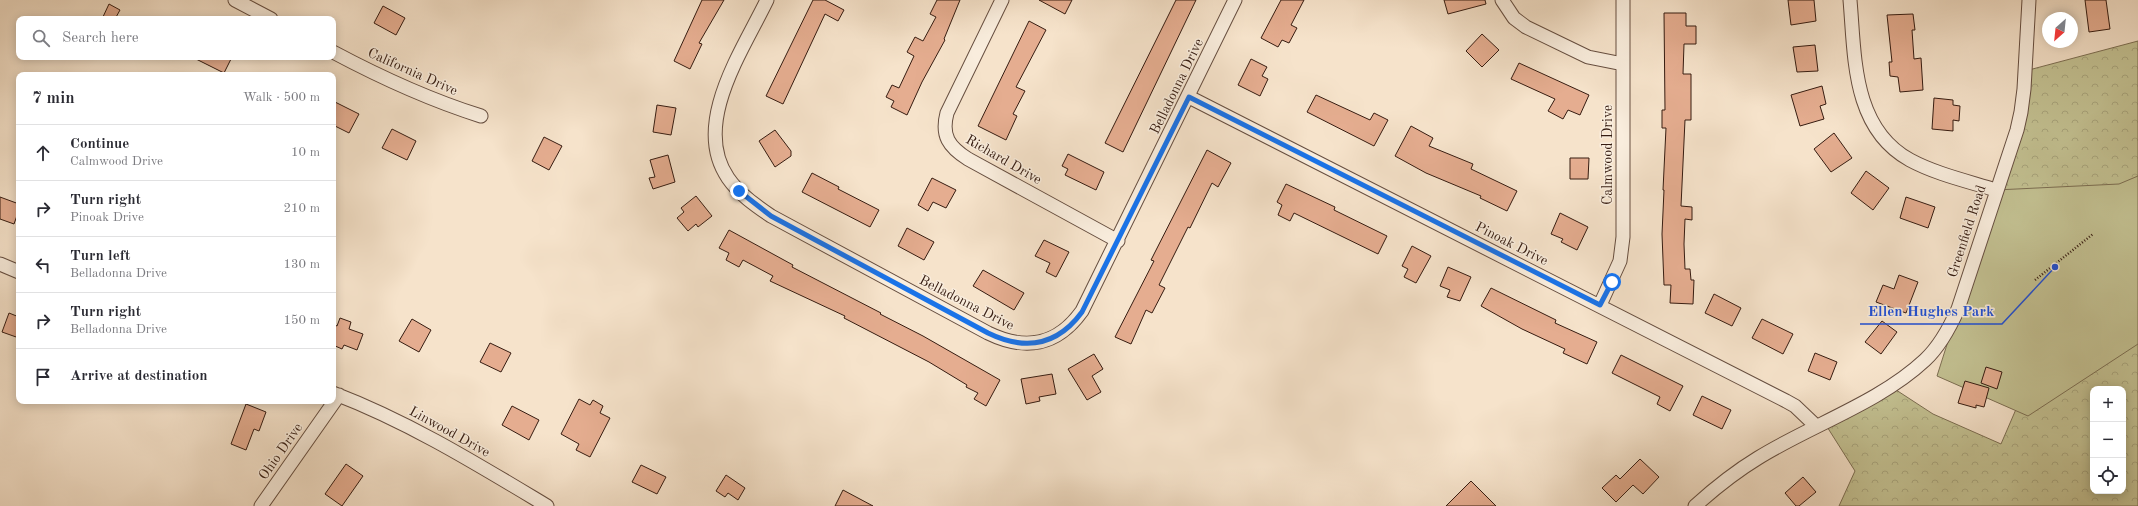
<!DOCTYPE html>
<meta charset="utf-8">
<style>
:root{--surface:#fff;--page:#f2f2f3;--text:#2b2b33;--muted:#7c7c81;--line:#e1e1e2}
body{margin:0;font-family:"Old Standard TT",serif;background:var(--page);color:var(--text)}
.controls{position:absolute;right:12px;bottom:12px;display:grid;overflow:hidden;border-radius:8px;box-shadow:0 2px 10px #0003}
.controls button{width:36px;height:36px;display:grid;place-items:center;padding:0;border:0;border-bottom:1px solid var(--line);background:var(--surface);color:var(--text);font:20px sans-serif}
.compass{position:absolute;left:2042px;top:12px;width:36px;height:36px;border-radius:50%;background:var(--surface);box-shadow:0 2px 10px #0003;rotate:207deg}
.stop{position:absolute;width:12px;height:12px;margin:-9px;border:3px solid #1a73e8;border-radius:50%;background:#fff}
.stop.end{background:#1a73e8;border-color:#fff;box-shadow:0 1px 4px #0008}
.list{margin:0;padding:0;list-style:none}
h2{display:flex;justify-content:space-between;align-items:center;height:52px;margin:0;padding:0 16px;font-size:17px}
h2 small{font-size:13px;font-weight:400;color:var(--muted)}
.list li{display:grid;grid-template-columns:26px 1fr auto;gap:12px;align-items:center;box-sizing:border-box;height:56px;padding:0 16px;border-top:1px solid var(--line)}
.list b{display:block;font-size:15px;white-space:nowrap}
.list p{margin:0;font-size:13px;white-space:nowrap;color:var(--muted)}
.list em{font-size:13px;font-style:normal;color:var(--muted)}
.icon{flex:none;width:22px;height:22px;fill:none;stroke:currentColor;stroke-width:2;stroke-linecap:round;stroke-linejoin:round}
.map{position:relative;flex:none;width:2138px;height:506px;overflow:hidden}
.search{position:absolute;background:var(--surface);box-shadow:0 2px 10px #0003;left:16px;top:16px;width:320px;height:44px;display:flex;align-items:center;gap:10px;box-sizing:border-box;padding:0 14px;border-radius:8px;color:var(--muted);font-size:15px}
.panel{position:absolute;background:var(--surface);box-shadow:0 2px 10px #0003;left:16px;top:72px;width:320px;height:332px;border-radius:8px}
.map>svg:first-child{display:block}
.forest{fill:url(#forest-crowns);stroke:#7c6e52;fill-rule:evenodd}
.park{fill:#c3c192;stroke:#7c6e52}
.building{fill:#e5ad90;stroke:#361c11}
.lines{fill:none;stroke-linecap:round;stroke-linejoin:round}
.street-casing{stroke:#664e40;stroke-width:15}
.path{stroke:#361c11;stroke-width:2.5;stroke-dasharray:1 2;stroke-linecap:butt}
.street{stroke:#f9eddd;stroke-width:13}
.route{stroke:#1a73e8;stroke-width:5}
.labels{text-anchor:middle;stroke-width:3;stroke-linejoin:round;paint-order:stroke}
.street-label{font-size:14px;fill:#361c11;stroke:#f9eddd}
.leader{fill:none;stroke:#1d4ed8;stroke-width:1.5}
.callout-dot{fill:#1d4ed8;stroke:#f9eddd;stroke-width:1.5}
.callout-label{font-size:15px;text-anchor:middle;font-weight:bold;fill:#1d4ed8;stroke:#f9eddd;stroke-width:3;stroke-linejoin:round;paint-order:stroke}
</style>
<div class="map">
<svg width="2138" height="506" viewBox="0 0 2138 506">
<defs>
<pattern id="forest-crowns" width="20" height="18" patternUnits="userSpaceOnUse"><rect width="20" height="18" fill="#c3c192"/><path d="M2 6a3 3 0 1 1 6 0M12 15a3 3 0 1 1 6 0" fill="none" stroke="#a8a57d"/></pattern>
</defs>
<rect width="100%" height="100%" fill="#f6e3cb"/>
<filter id="stains"><feTurbulence type="fractalNoise" baseFrequency=".005" numOctaves="4"/><feColorMatrix values="0 0 0 0 .2 0 0 0 0 .09 0 0 0 0 .02 0 0 0 .5 -.17"/></filter>
<radialGradient id="worn" r=".72"><stop offset=".6" stop-color="#630" stop-opacity="0"/><stop offset="1" stop-color="#630" stop-opacity=".3"/></radialGradient>
<path class="forest" d="M 2138,41 L 2138,506 L 1839,506 L 1855,471 L 1824,422 L 1890,386 L 1933,414 L 2001,444 L 2067,291 L 1972,268 L 2008,157 L 2025,71 ZM 2093,389 L 2123,389 L 2123,491 L 2093,491 Z"/>
<path class="park" d="M 2138,176 L 2138,344 L 2028,416 L 1937,376 L 1996,190 L 2119,184 Z"/>
<path class="building" d="M 702,0 L 724,0 L 699,43 L 702,44 L 690,69 L 674,61 Z
M 813,0 L 825,0 L 844,10 L 838,21 L 825,14 L 783,104 L 766,96 Z
M 937,0 L 960,0 L 944,39 L 945,40 L 922,82 L 907,115 L 891,107 L 894,101 L 886,97 L 892,85 L 899,88 L 914,56 L 907,52 L 915,37 L 923,41 L 936,17 L 930,14 Z
M 1039,0 L 1072,0 L 1065,14 Z
M 1176,0 L 1196,0 L 1123,152 L 1105,143 Z
M 1281,0 L 1304,0 L 1291,25 L 1297,28 L 1289,43 L 1282,40 L 1278,47 L 1261,38 Z
M 1444,0 L 1485,0 L 1486,4 L 1448,14 Z
M 1788,0 L 1814,0 L 1816,21 L 1791,25 Z
M 2085,0 L 2106,0 L 2110,29 L 2089,32 Z
M 109,4 L 120,10 L 115,19 L 102,19 Z
M 383,6 L 405,18 L 396,35 L 374,23 Z
M 1664,13 L 1686,13 L 1686,26 L 1696,26 L 1696,44 L 1684,44 L 1683,74 L 1691,74 L 1691,120 L 1685,120 L 1681,206 L 1692,207 L 1692,220 L 1685,219 L 1684,244 L 1685,269 L 1690,269 L 1691,280 L 1694,280 L 1693,304 L 1670,303 L 1671,285 L 1664,285 L 1662,234 L 1664,190 L 1663,190 L 1666,128 L 1662,128 L 1662,110 L 1665,110 Z
M 1913,14 L 1915,30 L 1912,30 L 1914,59 L 1921,58 L 1923,90 L 1900,92 L 1898,77 L 1890,76 L 1889,62 L 1892,62 L 1887,15 Z
M 1029,21 L 1046,30 L 1016,87 L 1025,91 L 1013,114 L 1017,116 L 1006,140 L 978,126 Z
M 1482,34 L 1499,50 L 1482,67 L 1466,51 Z
M 1815,45 L 1818,71 L 1797,72 L 1793,47 Z
M 192,57 L 232,57 L 224,73 Z
M 1251,59 L 1267,67 L 1262,76 L 1268,79 L 1260,96 L 1238,85 Z
M 1519,63 L 1589,95 L 1580,115 L 1568,110 L 1563,119 L 1548,111 L 1555,99 L 1511,79 Z
M 1822,86 L 1826,104 L 1820,106 L 1824,119 L 1800,126 L 1791,95 Z
M 1316,95 L 1370,120 L 1374,113 L 1388,120 L 1374,146 L 1307,112 Z
M 1934,98 L 1953,100 L 1953,105 L 1960,106 L 1959,121 L 1953,120 L 1953,131 L 1932,129 Z
M 333,101 L 359,114 L 349,133 L 333,125 Z
M 657,105 L 676,108 L 671,135 L 653,132 Z
M 1411,126 L 1433,138 L 1429,146 L 1473,164 L 1471,169 L 1517,191 L 1507,211 L 1480,198 L 1481,196 L 1426,173 L 1395,156 Z
M 392,129 L 416,141 L 407,160 L 382,148 Z
M 775,130 L 791,151 L 791,156 L 775,167 L 759,141 Z
M 1834,133 L 1852,158 L 1831,172 L 1814,149 Z
M 544,137 L 562,146 L 549,170 L 532,161 Z
M 1207,150 L 1231,163 L 1218,187 L 1212,183 L 1190,228 L 1188,227 L 1159,285 L 1165,288 L 1152,313 L 1146,310 L 1131,344 L 1115,337 L 1154,261 L 1151,260 Z
M 1068,154 L 1104,172 L 1096,190 L 1065,175 L 1068,169 L 1062,166 Z
M 668,155 L 675,182 L 653,189 L 649,178 L 655,177 L 650,160 Z
M 1570,158 L 1589,158 L 1588,179 L 1570,179 Z
M 1866,171 L 1889,188 L 1873,210 L 1851,193 Z
M 812,173 L 839,187 L 838,189 L 879,210 L 870,227 L 802,192 Z
M 932,178 L 956,190 L 946,208 L 933,202 L 928,211 L 918,205 Z
M 1286,184 L 1335,207 L 1334,210 L 1387,236 L 1378,254 L 1294,213 L 1290,221 L 1278,215 L 1282,205 L 1277,202 Z
M 696,196 L 712,216 L 698,227 L 696,224 L 688,231 L 677,218 L 684,212 L 681,208 Z
M 0,197 L 19,204 L 19,210 L 14,224 L 0,219 Z
M 1906,197 L 1935,207 L 1928,228 L 1900,218 Z
M 1560,213 L 1588,227 L 1577,250 L 1561,242 L 1563,239 L 1551,234 Z
M 907,228 L 934,242 L 924,260 L 898,246 Z
M 729,230 L 793,265 L 792,267 L 881,313 L 880,314 L 923,336 L 1000,380 L 986,406 L 974,399 L 978,393 L 966,387 L 967,385 L 929,362 L 844,318 L 845,316 L 770,281 L 773,276 L 743,260 L 739,267 L 726,260 L 729,253 L 719,248 Z
M 1044,240 L 1069,252 L 1056,277 L 1046,272 L 1050,263 L 1035,256 Z
M 1412,246 L 1431,256 L 1416,283 L 1404,277 L 1408,269 L 1402,266 Z
M 1448,267 L 1471,277 L 1460,301 L 1447,297 L 1450,290 L 1440,286 Z
M 983,270 L 1024,293 L 1014,310 L 973,286 Z
M 1899,275 L 1918,282 L 1906,313 L 1876,302 L 1883,285 L 1894,289 Z
M 1491,288 L 1556,320 L 1555,323 L 1597,342 L 1587,364 L 1563,353 L 1565,349 L 1522,329 L 1481,306 Z
M 1714,294 L 1741,308 L 1732,326 L 1705,313 Z
M 9,313 L 19,317 L 19,338 L 2,332 Z
M 340,318 L 351,322 L 349,329 L 363,334 L 357,350 L 344,345 L 342,349 L 333,345 L 333,324 L 337,326 Z
M 412,319 L 431,330 L 419,352 L 399,341 Z
M 1762,319 L 1793,334 L 1783,354 L 1752,338 Z
M 1882,321 L 1897,332 L 1881,354 L 1865,342 Z
M 490,343 L 511,353 L 501,372 L 480,362 Z
M 1815,353 L 1837,362 L 1830,380 L 1808,371 Z
M 1094,354 L 1103,369 L 1092,376 L 1101,392 L 1087,400 L 1068,369 Z
M 1621,355 L 1683,386 L 1670,411 L 1657,404 L 1660,397 L 1612,373 Z
M 1986,367 L 2002,372 L 1997,389 L 1981,383 Z
M 1052,374 L 1056,394 L 1039,397 L 1040,401 L 1026,404 L 1021,379 Z
M 1965,381 L 1989,388 L 1984,407 L 1976,405 L 1976,408 L 1958,403 Z
M 1702,396 L 1731,410 L 1722,429 L 1693,415 Z
M 579,399 L 590,405 L 593,400 L 603,406 L 600,413 L 610,418 L 590,457 L 576,450 L 579,444 L 561,434 Z
M 246,404 L 266,412 L 259,431 L 254,429 L 246,450 L 231,444 Z
M 512,406 L 539,420 L 529,440 L 502,425 Z
M 1640,459 L 1659,477 L 1643,494 L 1633,485 L 1616,502 L 1602,488 L 1616,475 L 1620,479 Z
M 346,464 L 363,476 L 342,506 L 325,494 Z
M 641,465 L 666,477 L 657,494 L 632,482 Z
M 726,475 L 745,488 L 738,500 L 728,493 L 725,497 L 716,491 Z
M 1803,477 L 1816,492 L 1799,506 L 1796,506 L 1785,493 Z
M 1471,481 L 1496,506 L 1446,506 Z
M 843,490 L 873,506 L 835,506 Z"/>
<g class="lines">
<g class="street-casing">
<path id="street" d="M 235,0 L 271,19
M 767,0 C 743,50 691,124 728,178 C 739,194 755,205 771,216 L 988,333 C 1025,351 1057,346 1082,311 L 1235,0
M 1002,0 L 947,113 C 941,136 949,147 968,159 L 1118,241
M 1502,0 L 1514,18 L 1526,27 L 1588,57 L 1623,64
M 1850,0 C 1855,57 1852,128 1910,160 C 1936,174 1967,181 1996,190
M 333,52 C 380,77 430,100 481,116
M 1189,97 L 1786,401 L 1795,406 L 1816,426
M 0,264 L 19,272
M 1600,305 L 1620,261 L 1623,237 L 1623,0
M 333,393 C 409,422 477,464 547,506
M 261,506 L 339,395
M 1695,506 C 1715,488 1735,472 1758,458 C 1811,425 1879,403 1925,360 C 1940,346 1950,327 1958,309 L 2017,130 L 2021,112 L 2024,89 L 2029,0"/>
</g>
<path class="path" d="M 2035,280 L 2093,234"/>
<use href="#street" class="street"/>
</g>
<g class="lines">
<path class="route" d="M 739,191 L 771,216 L 988,333 C 1025,351 1057,346 1082,312 L 1189,97 L 1600,305 L 1612,282"/>
</g>
<g class="labels">
<g class="street-label">
<text transform="translate(413 71) rotate(24)" y="5">California Drive</text>
<text transform="translate(1176 86) rotate(-64)" y="5">Belladonna Drive</text>
<text transform="translate(1607 155) rotate(-90)" y="5">Calmwood Drive</text>
<text transform="translate(1004 159) rotate(30)" y="5">Richard Drive</text>
<text transform="translate(1966 231) rotate(-72)" y="5">Greenfield Road</text>
<text transform="translate(1512 243) rotate(27)" y="5">Pinoak Drive</text>
<text transform="translate(967 302) rotate(27)" y="5">Belladonna Drive</text>
<text transform="translate(450 431) rotate(29)" y="5">Linwood Drive</text>
<text transform="translate(280 451) rotate(-55)" y="5">Ohio Drive</text>
</g>
</g>
<path class="leader" d="M2055 267L2002 324H1860"/>
<circle class="callout-dot" cx="2055" cy="267" r="4"/>
<g class="callout-label">
<text x="1931" y="316">Ellen Hughes Park</text>
</g>
<rect width="100%" height="100%" filter="url(#stains)"/>
<rect width="100%" height="100%" fill="url(#worn)"/>
</svg>
<div class="controls">
<button>+</button>
<button>−</button>
<button><svg class="icon" aria-label="locate" viewBox="0 0 24 24"><circle cx="12" cy="12" r="6"/><path d="M12 2v4M12 18v4M2 12h4M18 12h4"/></svg></button>
</div>
<svg class="compass" viewBox="-18 -18 36 36"><path d="M0-13l5 13h-10z" fill="#e53935"/><path d="M0 13l5-13h-10z" fill="#7c7c81"/></svg>
<div class="stop" style="left:1612px;top:282px"></div>
<div class="stop end" style="left:739px;top:191px"></div>
<div class="search"><svg class="icon" aria-label="search" viewBox="0 0 24 24"><circle cx="10" cy="10" r="6"/><path d="M15 15l6 6"/></svg>Search here</div>
<section class="panel">
<h2>7 min<small>Walk · 500 m</small></h2>
<ul class="list">
<li><svg class="icon" aria-label="ahead" viewBox="0 0 24 24"><path d="M12 20V5M6 11l6-6 6 6"/></svg><div><b>Continue</b><p>Calmwood Drive</p></div><em>10 m</em></li>
<li><svg class="icon" aria-label="right" viewBox="0 0 24 24"><path d="M7 20v-9h11M14 6l5 5-5 5"/></svg><div><b>Turn right</b><p>Pinoak Drive</p></div><em>210 m</em></li>
<li><svg class="icon" aria-label="left" viewBox="0 0 24 24"><path d="M17 20v-9H6M10 6l-5 5 5 5"/></svg><div><b>Turn left</b><p>Belladonna Drive</p></div><em>130 m</em></li>
<li><svg class="icon" aria-label="right" viewBox="0 0 24 24"><path d="M7 20v-9h11M14 6l5 5-5 5"/></svg><div><b>Turn right</b><p>Belladonna Drive</p></div><em>150 m</em></li>
<li><svg class="icon" aria-label="arrive" viewBox="0 0 24 24"><path d="M6 21V4h12l-3 4 3 4H6"/></svg><div><b>Arrive at destination</b></div></li>
</ul>
</section>
</div>
